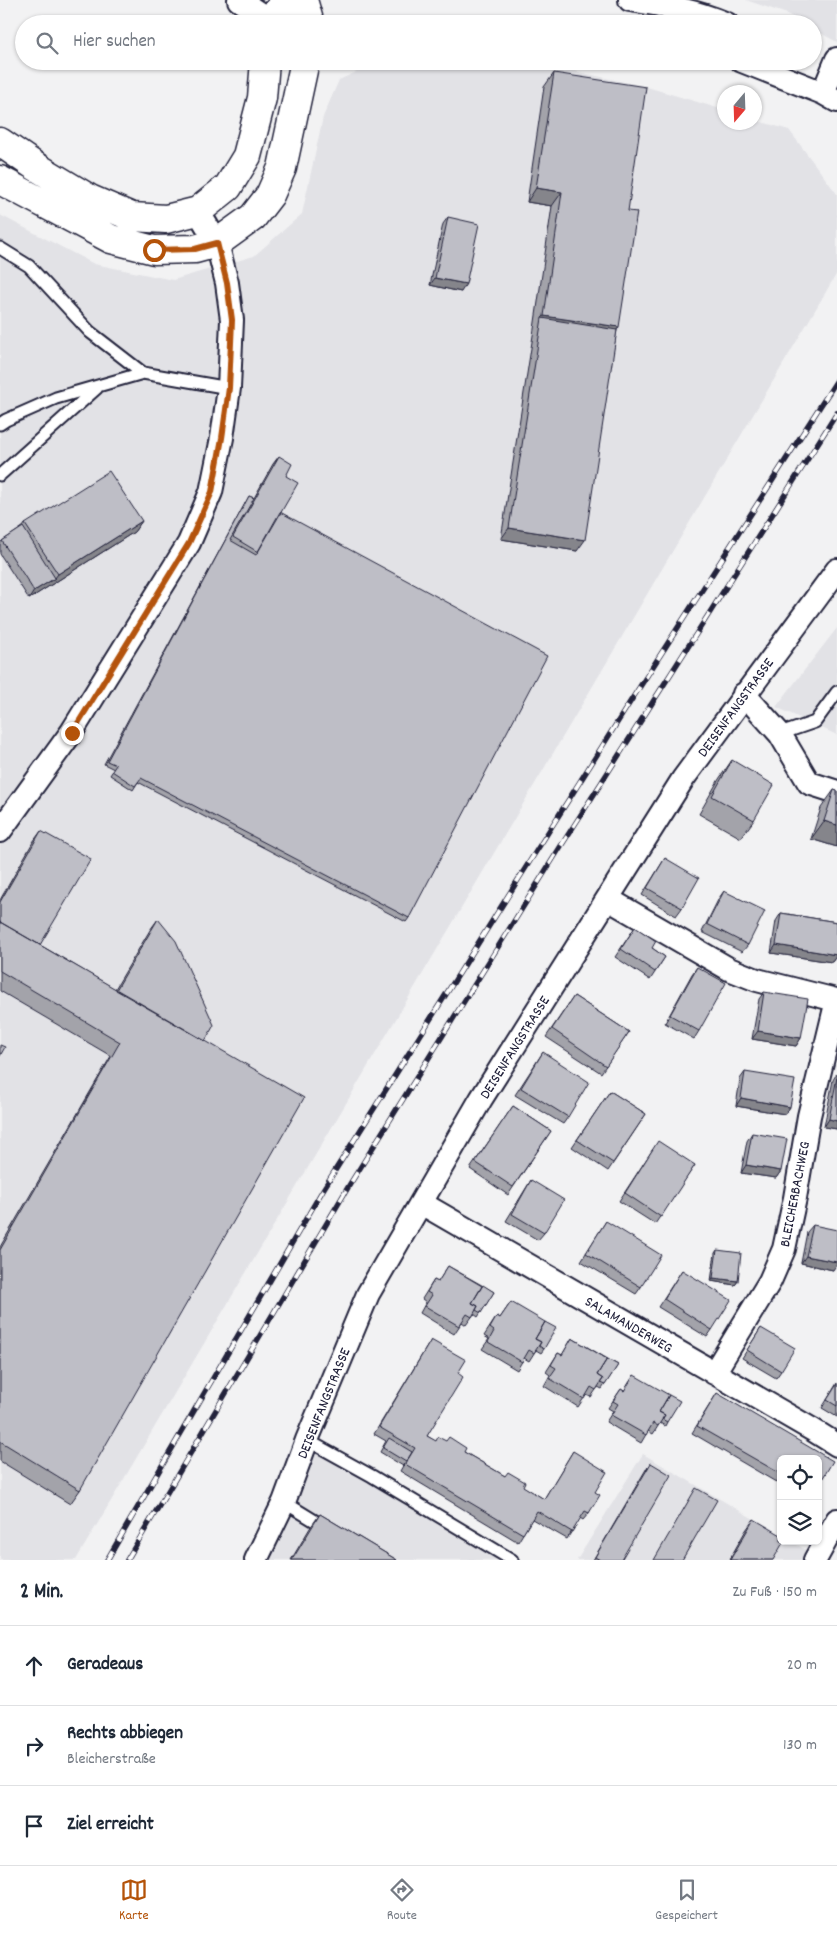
<!DOCTYPE html>
<html lang="de">
<meta charset="utf-8">
<style>
:root{--surface:#fff;--page:#f6f6f7;--text:#1f2937;--muted:#747a83;--line:#e0e1e3;--accent:#b45309}
body{margin:0;font-family:Dekko,sans-serif;background:var(--page);color:var(--text)}
.controls{position:absolute;right:15px;bottom:15px;display:grid;overflow:hidden;border-radius:8px;box-shadow:0 1px 4px #0004}
.controls button{width:45px;height:45px;display:grid;place-items:center;padding:0;border:0;border-bottom:1px solid var(--line);background:var(--surface);color:var(--text);font:25px sans-serif}
.compass{position:absolute;left:717px;top:85px;width:45px;height:45px;border-radius:50%;background:var(--surface);box-shadow:0 1px 4px #0004;rotate:199deg}
.stop{position:absolute;width:15px;height:15px;margin:-11px;border:4px solid #b45309;border-radius:50%;background:#fff}
.stop.end{background:#b45309;border-color:#fff;box-shadow:0 1px 5px #0008}
.list{margin:0;padding:0;list-style:none}
h2{display:flex;justify-content:space-between;align-items:center;height:65px;margin:0;padding:0 20px;font-size:21px}
h2 small{font-size:16px;font-weight:400;color:var(--muted)}
.list li{display:grid;grid-template-columns:32px 1fr auto;gap:15px;align-items:center;box-sizing:border-box;height:80px;padding:0 20px;border-top:1px solid var(--line)}
.list b{display:block;font-size:19px;white-space:nowrap}
.list p{margin:0;font-size:16px;white-space:nowrap;color:var(--muted)}
.list em{font-size:16px;font-style:normal;color:var(--muted)}
.icon{flex:none;width:28px;height:28px;fill:none;stroke:currentColor;stroke-width:2;stroke-linecap:round;stroke-linejoin:round}
.map{position:relative;flex:none;width:837px;height:1560px;overflow:hidden}
.search{position:absolute;background:var(--surface);box-shadow:0 1px 4px #0004;left:15px;right:15px;top:15px;height:55px;display:flex;align-items:center;gap:12px;box-sizing:border-box;padding:0 18px;border-radius:28px;color:var(--muted);font-size:19px}
.sheet{height:305px;background:var(--surface)}
nav{display:flex;justify-content:space-around;align-items:center;box-sizing:border-box;height:70px;border-top:1px solid var(--line);background:var(--surface);font-size:14px;color:var(--muted)}
nav a{display:grid;justify-items:center;gap:2px}
nav .on{color:var(--accent)}
.map>svg:first-child{display:block}
.built{fill:#e2e2e6}
.lines{fill:none;stroke-linecap:round;stroke-linejoin:round}
.service-casing{stroke:#22223b;stroke-width:15}
.minor-casing{stroke:#22223b;stroke-width:26}
.primary-casing{stroke:#22223b;stroke-width:31}
.service{stroke:#fff;stroke-width:11}
.minor{stroke:#fff;stroke-width:22}
.primary{stroke:#fff;stroke-width:28}
.rail-casing{stroke:#22223b;stroke-width:5.5}
.rail{stroke:#fff;stroke-width:4;stroke-dasharray:11;stroke-linecap:butt}
.wall{fill:#a3a3aa;stroke:#22223b}
.shaded-wall{fill:#85858b;stroke:#22223b}
.building{fill:#bebec6;stroke:#22223b}
.route{stroke:#b45309;stroke-width:6}
.labels{text-anchor:middle;stroke-width:4;stroke-linejoin:round;paint-order:stroke}
.street-label{font-size:15px;fill:#22223b;stroke:#fff}
</style>
<div class="map">
<svg width="837" height="1560" viewBox="0 0 837 1560">
<rect width="100%" height="100%" fill="#f2f2f3"/>
<filter id="ink" filterUnits="userSpaceOnUse"><feTurbulence type="fractalNoise" baseFrequency=".02" numOctaves="2"/><feDisplacementMap in="SourceGraphic" scale="10" xChannelSelector="R" yChannelSelector="G"/><feConvolveMatrix kernelMatrix="1 2 1 2 8 2 1 2 1" color-interpolation-filters="sRGB"/></filter>
<g filter="url(#ink)">
<path class="built" d="M 746,0 L 837,0 L 837,42 L 813,29 L 813,24 L 805,24 L 787,14 Z
M 528,61 L 647,87 L 724,110 L 724,122 L 754,122 L 755,120 L 789,130 L 837,194 L 837,273 L 76,1560 L 0,1560 L 0,215 L 94,264 L 173,280 L 254,256 L 302,214 L 323,117 L 339,80 L 378,62 Z
M 837,628 L 837,735 L 776,707 Z
M 307,1440 L 512,1560 L 256,1560 Z
M 643,1454 L 781,1535 L 781,1541 L 791,1541 L 822,1560 L 577,1560 Z"/>
<g class="lines">
<g class="service-casing">
<path id="service" d="M 0,248 L 29,266 L 90,332 L 143,373
M 0,424 L 6,420 L 56,398 L 143,373 L 229,388
M 0,475 L 97,388
M 780,734 L 815,722 L 837,692
M 307,1440 L 372,1476 L 512,1560
M 284,1502 L 328,1529"/>
</g>
<g class="minor-casing">
<path id="minor" d="M 239,0 L 269,20 L 289,24
M 630,0 C 664,5 696,11 727,24
M 742,61 L 823,93 L 837,101
M 823,93 L 837,59
M 744,694 L 780,734 L 809,783 L 837,792
M 0,831 L 71,733 L 189,543 L 211,492 L 222,438 L 229,388 L 232,320 L 227,283 L 217,243 L 198,211
M 608,899 L 729,969 L 757,980 L 836,1000
M 421,1203 L 813,1430 L 837,1445
M 714,1373 L 770,1281 L 784,1249 L 795,1198 L 809,1116 L 837,1000
M 256,1560 L 284,1502 L 307,1440 L 368,1294 L 481,1099 L 683,779 L 837,570
M 815,1560 L 837,1520"/>
</g>
<g class="primary-casing">
<path id="primary" d="M 303,0 L 310,24
M 269,24 L 269,20 L 288,0
M 0,142 L 35,166 L 90,199 L 132,217 L 166,219 L 198,211 L 228,187 L 247,156 L 262,98 L 265,61
M 0,180 L 111,239 L 154,250 L 195,249 L 217,243 L 253,217 L 270,195 L 282,168 L 305,61"/>
</g>
<use href="#service" class="service"/>
<use href="#minor" class="minor"/>
<use href="#primary" class="primary"/>
<g class="rail-casing">
<path id="rail" d="M 107,1560 L 324,1188 L 632,699 L 837,380
M 127,1560 L 350,1184 L 561,846 L 837,413"/>
</g>
<use href="#rail" class="rail"/>
</g>
<path class="wall" d="M 554,73 L 628,211 L 617,330 L 577,551 L 501,539 L 534,329 L 552,206 L 527,202 L 544,87 Z
M 448,217 L 461,292 L 430,285 L 443,224 Z
M 279,456 L 286,476 L 280,512 L 409,918 L 406,922 L 138,782 L 133,790 L 110,775 L 114,769 L 104,764 L 247,500 L 249,496 L 254,498 L 273,464 Z
M 142,521 L 134,532 L 29,599 L 0,554 L 0,543 L 2,541 L 23,527 L 25,524 Z
M 732,760 L 754,820 L 741,838 L 699,814 L 719,779 Z
M 834,790 L 837,791 L 837,847 L 811,839 L 821,808 Z
M 41,831 L 40,945 L 115,989 L 150,930 L 158,919 L 205,1041 L 80,1490 L 70,1504 L 0,1461 L 0,1247 L 111,1056 L 0,991 L 0,900 L 33,842 Z
M 665,858 L 682,908 L 676,916 L 642,895 Z
M 724,891 L 748,945 L 742,952 L 702,932 L 719,898 Z
M 781,913 L 837,922 L 837,955 L 832,962 L 771,953 L 776,921 Z
M 635,927 L 652,948 L 665,957 L 650,980 L 615,957 Z
M 697,967 L 699,1031 L 694,1039 L 665,1023 L 692,974 Z
M 764,992 L 801,1038 L 796,1046 L 752,1039 L 759,999 Z
M 574,996 L 629,1032 L 601,1073 L 546,1037 Z
M 543,1052 L 568,1117 L 563,1124 L 515,1095 Z
M 745,1072 L 790,1107 L 785,1114 L 736,1106 L 740,1079 Z
M 837,1073 L 837,1129 L 824,1127 L 833,1080 Z
M 610,1091 L 646,1114 L 608,1171 L 572,1147 Z
M 513,1106 L 551,1131 L 508,1195 L 470,1169 Z
M 752,1133 L 781,1171 L 776,1178 L 741,1173 L 747,1141 Z
M 653,1149 L 695,1165 L 655,1224 L 619,1201 Z
M 531,1180 L 544,1233 L 538,1240 L 506,1221 Z
M 606,1221 L 641,1287 L 636,1294 L 581,1261 Z
M 813,1225 L 833,1270 L 801,1263 L 807,1232 Z
M 717,1250 L 738,1281 L 735,1285 L 711,1281 L 715,1253 Z
M 448,1266 L 494,1292 L 478,1317 L 474,1314 L 466,1325 L 462,1322 L 454,1334 L 420,1313 L 426,1302 L 422,1299 L 434,1280 L 438,1282 Z
M 682,1270 L 712,1330 L 707,1337 L 658,1307 Z
M 511,1302 L 544,1349 L 541,1353 L 536,1350 L 529,1361 L 524,1358 L 517,1370 L 482,1349 L 489,1339 L 484,1336 L 497,1316 L 500,1318 Z
M 761,1328 L 781,1371 L 776,1378 L 742,1358 Z
M 572,1338 L 618,1365 L 602,1389 L 598,1387 L 591,1397 L 586,1395 L 578,1407 L 544,1386 L 550,1375 L 546,1372 L 558,1353 L 562,1355 Z
M 431,1340 L 458,1373 L 427,1436 L 435,1441 L 464,1452 L 544,1499 L 573,1451 L 595,1492 L 589,1513 L 583,1520 L 580,1518 L 567,1539 L 532,1519 L 518,1542 L 400,1471 L 404,1464 L 403,1466 L 380,1452 L 386,1441 L 374,1434 Z
M 634,1375 L 667,1422 L 665,1426 L 660,1423 L 653,1434 L 648,1431 L 641,1443 L 606,1422 L 613,1411 L 608,1408 L 621,1389 L 624,1391 Z
M 837,1383 L 837,1417 L 822,1408 Z
M 717,1393 L 781,1459 L 781,1485 L 692,1433 Z
M 648,1466 L 621,1560 L 593,1560 Z
M 320,1514 L 397,1560 L 291,1560 L 310,1528 Z
M 754,1519 L 773,1560 L 729,1560 L 746,1530 Z"/>
<path class="shaded-wall" d="M 536,188 L 562,192 L 552,206 L 527,202 Z
M 435,278 L 466,284 L 461,292 L 430,285 Z
M 544,316 L 619,327 L 609,341 L 542,318 Z
M 142,521 L 134,532 L 29,599 L 34,591 L 55,578 L 58,574 Z
M 509,528 L 585,540 L 577,551 L 501,539 Z
M 824,821 L 837,825 L 837,847 L 811,839 Z
M 776,945 L 837,955 L 832,962 L 771,953 Z
M 758,1031 L 801,1038 L 796,1046 L 752,1039 Z
M 741,1098 L 790,1107 L 785,1114 L 736,1106 Z
M 829,1119 L 837,1121 L 837,1129 L 824,1127 Z
M 746,1165 L 781,1171 L 776,1178 L 741,1173 Z
M 806,1256 L 837,1262 L 837,1264 L 833,1270 L 801,1263 Z
M 713,1278 L 738,1281 L 735,1285 L 711,1281 Z"/>
<path class="building" d="M 554,73 L 646,87 L 628,211 L 637,212 L 619,327 L 544,316 L 562,192 L 536,188 Z
M 448,217 L 479,224 L 466,284 L 435,278 Z
M 542,318 L 617,330 L 585,540 L 509,528 Z
M 279,456 L 292,464 L 286,476 L 298,483 L 258,552 L 233,537 Z
M 109,471 L 142,521 L 58,574 L 25,524 Z
M 249,496 L 254,498 L 230,540 L 256,555 L 280,512 L 547,656 L 409,918 L 141,778 L 135,786 L 112,771 L 116,765 L 107,761 Z
M 23,527 L 55,578 L 34,591 L 2,541 Z
M 732,760 L 774,785 L 754,820 L 712,796 Z
M 834,790 L 837,791 L 837,825 L 824,821 Z
M 41,831 L 91,859 L 40,945 L 0,922 L 0,902 Z
M 665,858 L 699,878 L 682,908 L 647,888 Z
M 724,891 L 765,911 L 748,945 L 707,924 Z
M 781,913 L 837,922 L 837,955 L 776,945 Z
M 158,919 L 176,941 L 214,1025 L 205,1041 L 116,990 Z
M 0,922 L 304,1098 L 80,1490 L 0,1441 L 0,1250 L 120,1042 L 0,971 Z
M 635,927 L 656,941 L 652,948 L 665,957 L 655,972 L 621,949 Z
M 697,967 L 726,983 L 699,1031 L 670,1015 Z
M 764,992 L 808,999 L 801,1038 L 758,1031 Z
M 574,996 L 629,1032 L 606,1066 L 552,1029 Z
M 0,1045 L 5,1047 L 0,1056 Z
M 543,1052 L 589,1082 L 568,1117 L 521,1088 Z
M 745,1072 L 795,1080 L 790,1107 L 741,1098 Z
M 837,1077 L 837,1121 L 829,1119 Z
M 610,1091 L 646,1114 L 613,1163 L 577,1140 Z
M 513,1106 L 551,1131 L 513,1187 L 475,1162 Z
M 752,1133 L 787,1139 L 781,1171 L 746,1165 Z
M 658,1141 L 695,1165 L 661,1217 L 625,1193 Z
M 531,1180 L 564,1200 L 544,1233 L 512,1214 Z
M 606,1221 L 661,1255 L 641,1287 L 586,1253 Z
M 813,1225 L 837,1230 L 837,1262 L 806,1256 Z
M 717,1250 L 741,1253 L 738,1281 L 713,1278 Z
M 448,1266 L 482,1286 L 472,1303 L 478,1306 L 472,1317 L 467,1314 L 459,1326 L 425,1306 L 432,1295 L 427,1292 L 434,1280 L 438,1282 Z
M 682,1270 L 731,1300 L 712,1330 L 664,1299 Z
M 483,1285 L 494,1292 L 481,1313 L 476,1310 L 478,1306 L 472,1303 Z
M 511,1302 L 545,1322 L 535,1339 L 541,1342 L 534,1353 L 529,1350 L 522,1362 L 488,1342 L 494,1331 L 490,1328 L 497,1316 L 500,1318 Z
M 545,1322 L 556,1328 L 544,1349 L 539,1346 L 541,1342 L 535,1339 Z
M 761,1328 L 795,1348 L 781,1371 L 747,1350 Z
M 572,1338 L 607,1359 L 597,1375 L 603,1379 L 596,1390 L 591,1387 L 584,1399 L 549,1378 L 556,1368 L 551,1365 L 558,1353 L 562,1355 Z
M 431,1340 L 466,1360 L 458,1373 L 463,1377 L 427,1436 L 436,1441 L 438,1437 L 446,1441 L 449,1437 L 466,1448 L 464,1452 L 505,1476 L 508,1472 L 525,1482 L 523,1486 L 544,1499 L 573,1451 L 607,1472 L 595,1492 L 600,1495 L 589,1513 L 585,1511 L 572,1532 L 537,1511 L 523,1534 L 405,1464 L 415,1448 L 379,1427 Z
M 607,1359 L 618,1365 L 605,1385 L 600,1383 L 603,1379 L 597,1375 Z
M 634,1375 L 669,1395 L 659,1412 L 665,1415 L 658,1426 L 653,1423 L 646,1435 L 611,1415 L 618,1404 L 613,1401 L 621,1389 L 624,1391 Z
M 837,1384 L 837,1406 L 827,1400 Z
M 717,1393 L 833,1461 L 818,1486 L 818,1459 L 781,1459 L 781,1474 L 697,1426 Z
M 669,1395 L 680,1401 L 667,1422 L 662,1419 L 665,1415 L 659,1412 Z
M 389,1438 L 412,1452 L 406,1462 L 383,1448 Z
M 651,1463 L 671,1475 L 621,1560 L 600,1560 L 595,1557 Z
M 696,1488 L 717,1500 L 682,1560 L 654,1560 Z
M 320,1514 L 397,1560 L 292,1560 Z
M 754,1519 L 781,1535 L 781,1541 L 784,1541 L 773,1560 L 730,1560 Z"/>
</g>
<g class="lines" filter="url(#ink)">
<path class="route" d="M 72,733 L 189,543 L 212,492 L 222,438 L 229,388 L 232,320 L 227,283 L 217,243 L 195,249 L 154,250"/>
</g>
<g class="labels">
<g class="street-label">
<text transform="translate(735 707) rotate(-54)" y="5">DEISENFANGSTRASSE</text>
<text transform="translate(514 1047) rotate(-58)" y="5">DEISENFANGSTRASSE</text>
<text transform="translate(794 1194) rotate(-79)" y="5">BLEICHERBACHWEG</text>
<text transform="translate(629 1324) rotate(30)" y="5">SALAMANDERWEG</text>
<text transform="translate(323 1403) rotate(-68)" y="5">DEISENFANGSTRASSE</text>
</g>
</g>
</svg>
<div class="controls">
<button><svg class="icon" aria-label="locate" viewBox="0 0 24 24"><circle cx="12" cy="12" r="6"/><path d="M12 2v4M12 18v4M2 12h4M18 12h4"/></svg></button>
<button><svg class="icon" aria-label="layers" viewBox="0 0 24 24"><path d="M12 4l9 5-9 5-9-5zM3 14l9 5 9-5"/></svg></button>
</div>
<svg class="compass" viewBox="-18 -18 36 36"><path d="M0-13l5 13h-10z" fill="#e53935"/><path d="M0 13l5-13h-10z" fill="#747a83"/></svg>
<div class="stop" style="left:154px;top:250px"></div>
<div class="stop end" style="left:72px;top:733px"></div>
<div class="search"><svg class="icon" aria-label="search" viewBox="0 0 24 24"><circle cx="10" cy="10" r="6"/><path d="M15 15l6 6"/></svg>Hier suchen</div>
</div>
<section class="sheet">
<h2>2 Min.<small>Zu Fuß · 150 m</small></h2>
<ul class="list">
<li><svg class="icon" aria-label="ahead" viewBox="0 0 24 24"><path d="M12 20V5M6 11l6-6 6 6"/></svg><div><b>Geradeaus</b></div><em>20 m</em></li>
<li><svg class="icon" aria-label="right" viewBox="0 0 24 24"><path d="M7 20v-9h11M14 6l5 5-5 5"/></svg><div><b>Rechts abbiegen</b><p>Bleicherstraße</p></div><em>130 m</em></li>
<li><svg class="icon" aria-label="arrive" viewBox="0 0 24 24"><path d="M6 21V4h12l-3 4 3 4H6"/></svg><div><b>Ziel erreicht</b></div></li>
</ul>
</section>
<nav>
<a class="on"><svg class="icon" aria-label="map" viewBox="0 0 24 24"><path d="M3 6l6-2 6 2 6-2v14l-6 2-6-2-6 2zM9 4v14M15 6v14"/></svg>Karte</a>
<a><svg class="icon" aria-label="directions" viewBox="0 0 24 24"><path d="M12 3l9 9-9 9-9-9zM9 14v-3h6M13 9l2 2-2 2"/></svg>Route</a>
<a><svg class="icon" aria-label="saved" viewBox="0 0 24 24"><path d="M7 4h10v16l-5-4-5 4z"/></svg>Gespeichert</a>
</nav>
